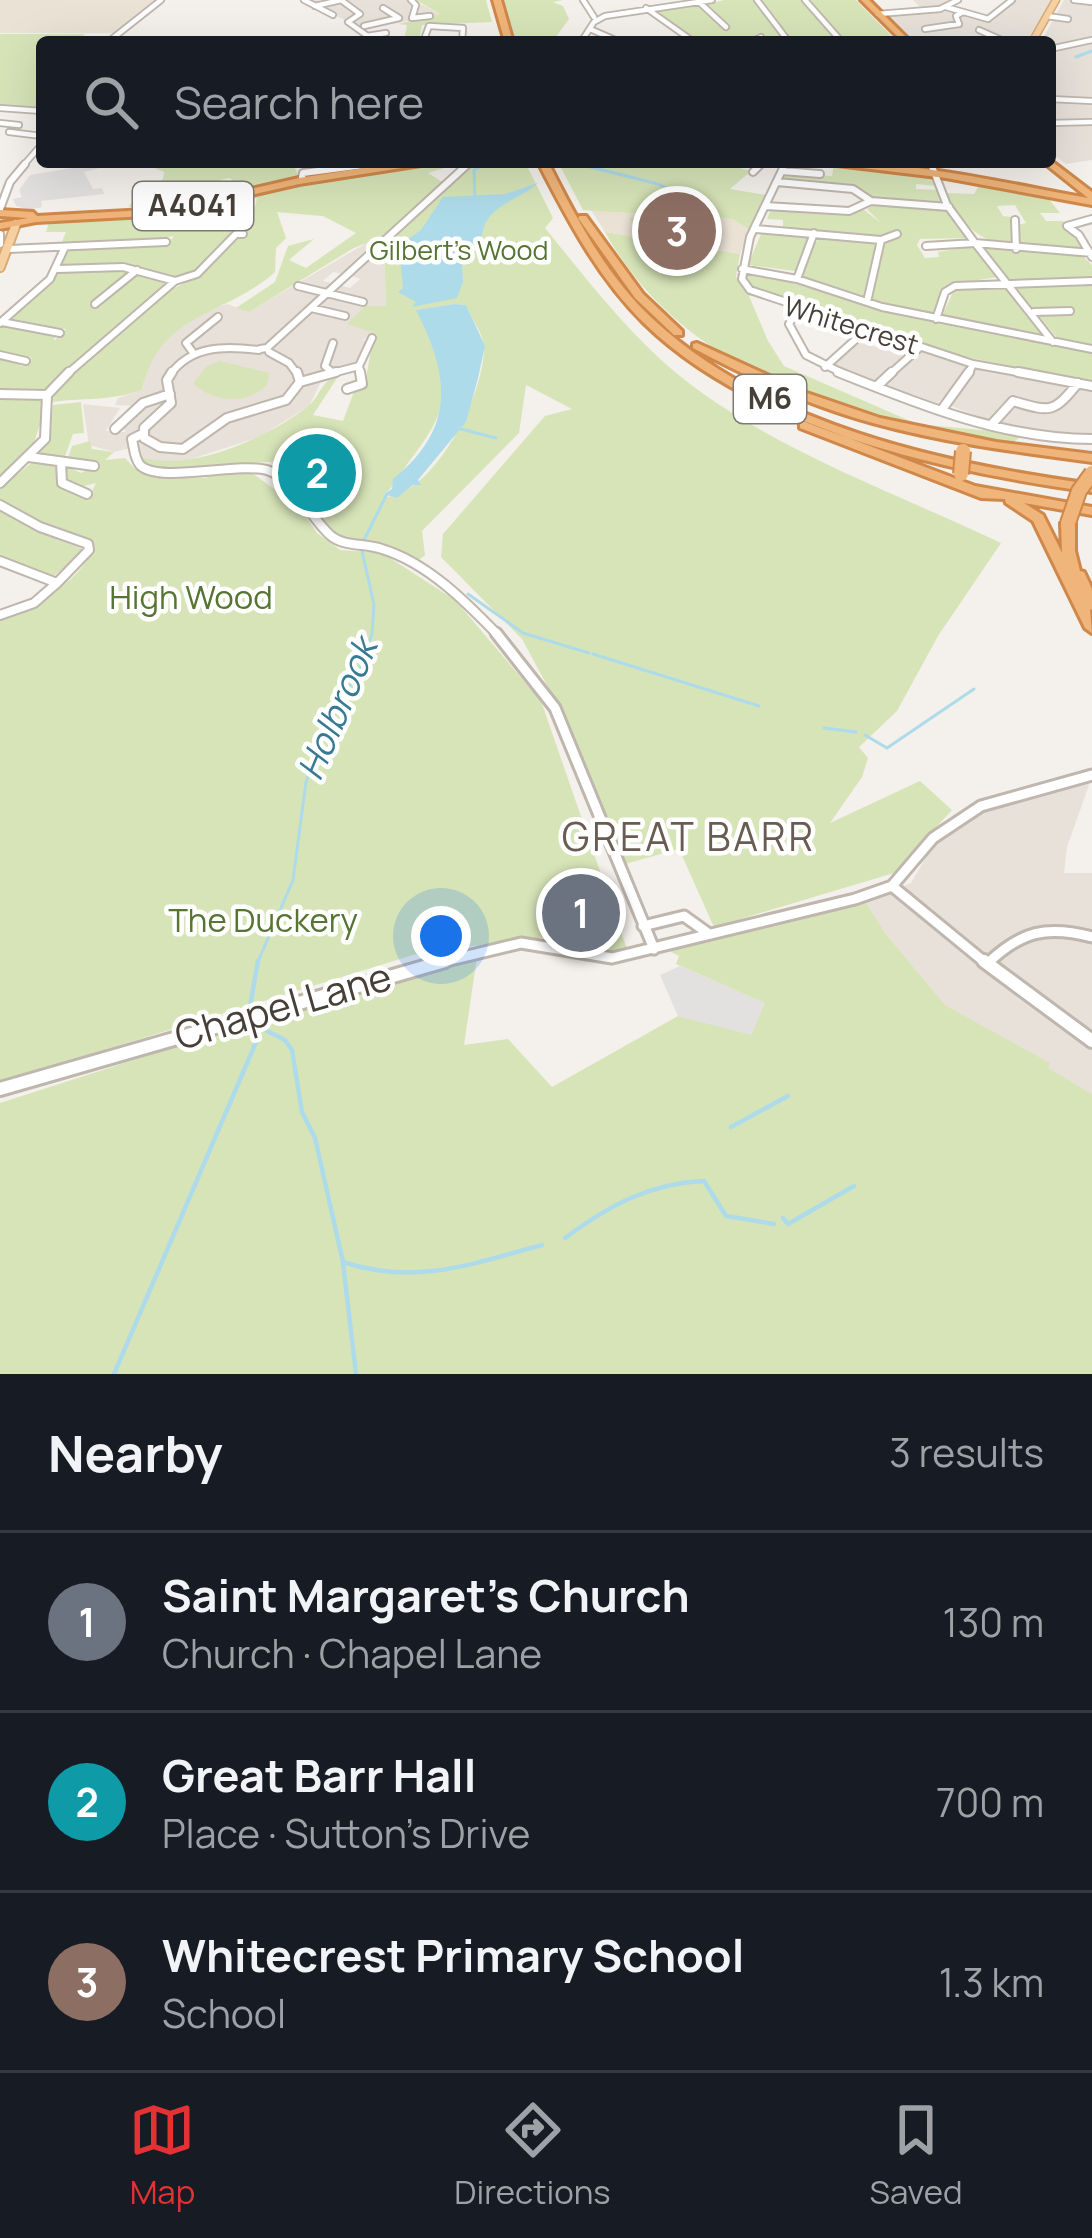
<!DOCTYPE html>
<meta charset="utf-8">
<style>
:root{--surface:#171b24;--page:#242831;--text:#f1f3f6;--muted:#9ea1a6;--line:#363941;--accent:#e53133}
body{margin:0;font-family:Manrope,sans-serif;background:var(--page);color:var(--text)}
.you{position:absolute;left:441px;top:936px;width:42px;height:42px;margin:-30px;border:9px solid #fff;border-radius:50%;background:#1a73e8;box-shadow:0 0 0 18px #1a73e833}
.badge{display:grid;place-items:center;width:78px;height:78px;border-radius:50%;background:var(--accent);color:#fff;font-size:39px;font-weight:700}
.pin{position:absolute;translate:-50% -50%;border:6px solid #fff;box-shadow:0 3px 12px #0006}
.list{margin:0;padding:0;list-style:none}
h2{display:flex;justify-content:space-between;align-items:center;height:156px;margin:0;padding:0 48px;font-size:51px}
h2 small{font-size:39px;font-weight:400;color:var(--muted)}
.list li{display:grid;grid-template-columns:78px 1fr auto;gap:36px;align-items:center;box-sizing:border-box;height:180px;padding:0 48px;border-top:3px solid var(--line)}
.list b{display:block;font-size:45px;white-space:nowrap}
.list p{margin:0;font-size:39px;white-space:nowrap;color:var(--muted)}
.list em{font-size:39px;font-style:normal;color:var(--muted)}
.icon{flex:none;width:66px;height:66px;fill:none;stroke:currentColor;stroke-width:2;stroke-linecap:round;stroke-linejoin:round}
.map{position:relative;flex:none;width:1092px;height:1374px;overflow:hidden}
.search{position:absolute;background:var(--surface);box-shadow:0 12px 48px #0002;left:36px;right:36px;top:36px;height:132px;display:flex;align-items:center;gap:30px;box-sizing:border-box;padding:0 42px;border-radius:12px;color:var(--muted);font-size:45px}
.sheet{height:696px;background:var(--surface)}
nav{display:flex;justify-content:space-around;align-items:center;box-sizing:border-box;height:168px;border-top:3px solid var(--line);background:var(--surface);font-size:33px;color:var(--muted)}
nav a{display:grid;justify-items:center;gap:6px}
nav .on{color:var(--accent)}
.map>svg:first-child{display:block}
.residential{fill:#e7e1da}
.education{fill:#ebe2d6}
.green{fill:#d7e4b8;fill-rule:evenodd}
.parking{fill:#e3e1df}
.water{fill:#aedbea}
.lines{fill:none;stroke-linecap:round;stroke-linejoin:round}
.stream-far1{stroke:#aedbea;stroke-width:3}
.stream{stroke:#aedbea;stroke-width:4.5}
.minor-far4-casing{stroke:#bfb6ae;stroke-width:8}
.minor-far3-casing{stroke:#bfb6ae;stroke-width:10}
.minor-far2-casing{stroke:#bfb6ae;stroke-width:12}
.minor-far1-casing{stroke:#bfb6ae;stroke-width:15}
.minor-casing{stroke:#bfb6ae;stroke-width:18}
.major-far1-casing{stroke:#d9aa74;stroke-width:9}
.major-casing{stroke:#d9aa74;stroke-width:12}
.highway-casing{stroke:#cf884a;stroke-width:6}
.minor-far4{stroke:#fff;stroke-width:4.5}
.minor-far3{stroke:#fff;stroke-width:6}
.minor-far2{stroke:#fff;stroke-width:8}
.minor-far1{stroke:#fff;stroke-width:9}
.minor{stroke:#fff;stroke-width:12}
.major-far1{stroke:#f5d0a3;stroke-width:6}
.major{stroke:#f5d0a3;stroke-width:8}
.highway{fill:#f0b57a;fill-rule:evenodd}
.highway-bridge-casing{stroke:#cf884a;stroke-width:18;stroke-linecap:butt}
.highway-bridge{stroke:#f0b57a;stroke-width:14}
.labels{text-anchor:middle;stroke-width:9;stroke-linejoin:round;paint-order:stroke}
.far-park-label{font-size:27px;fill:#567432;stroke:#fff}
.far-street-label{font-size:27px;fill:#474039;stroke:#fff}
.shield{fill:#fff;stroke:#7e7974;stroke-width:3}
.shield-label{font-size:30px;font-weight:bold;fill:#474039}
.park-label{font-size:33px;fill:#567432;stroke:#fff}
.water-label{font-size:36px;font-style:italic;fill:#367a93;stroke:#fff}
.quarter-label{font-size:39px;letter-spacing:3px;fill:#695c52;stroke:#fff}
.near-street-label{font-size:39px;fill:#474039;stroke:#fff}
</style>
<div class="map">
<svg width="1092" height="1374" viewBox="0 0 1092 1374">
<rect width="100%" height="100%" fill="#f4f0eb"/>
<path class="residential" d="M 306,0 L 413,0 L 440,14 L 364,30 Z
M 913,0 L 953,0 L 931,10 L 947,9 L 956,13 L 955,18 L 964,15 L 992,22 L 1015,0 L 1052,0 L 1026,42 L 913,42 L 884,16 L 922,9 Z
M 1064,0 L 1092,0 L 1092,160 L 1066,164 L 1050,152 L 1050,50 L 1089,39 L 1050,47 L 1050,42 L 1041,42 Z
M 368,242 L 376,244 L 343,274 L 333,272 L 323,281 L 350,288 L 360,279 L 349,275 L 384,248 L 386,307 L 362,328 L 375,333 L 363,340 L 367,341 L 358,363 L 323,378 L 309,406 L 259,437 L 182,462 L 151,461 L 139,456 L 134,447 L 114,452 L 89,445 L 83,404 L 120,408 L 106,431 L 126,432 L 120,423 L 155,399 L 175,397 L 171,377 L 187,360 L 185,356 L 167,371 L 164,392 L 135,406 L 115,405 L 118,398 L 142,390 L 149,360 L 172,333 L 199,314 L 227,304 L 249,312 Z
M 859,342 L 880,348 L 906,357 L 872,383 L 832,366 Z
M 918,351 L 971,366 L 938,403 L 883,385 Z
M 976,367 L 1063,381 L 1073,387 L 1062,400 L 1045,407 L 1021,399 L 1008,400 L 989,420 L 951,406 Z
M 1082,387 L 1092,387 L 1092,436 L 1047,434 L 999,422 L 1012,404 L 1057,411 Z
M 1086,781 L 1089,785 L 1067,847 L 1064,873 L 1092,873 L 1092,1094 L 1047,1068 L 1049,1063 L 945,1005 L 886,934 L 865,901 L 911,883 L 935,842 L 982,808 Z"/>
<path class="education" d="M 0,0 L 156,0 L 114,33 L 0,33 Z
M 591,210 L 670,216 L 754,220 L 740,254 L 605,232 Z"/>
<path class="green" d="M 416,0 L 486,0 L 492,22 L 422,25 L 419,42 L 404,42 L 407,25 L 398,24 L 440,14 Z
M 504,0 L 563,0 L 553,2 L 563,6 L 569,19 L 552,42 L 516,42 Z
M 725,0 L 755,0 L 788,42 L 769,42 L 760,30 L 763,36 L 749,42 L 699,42 L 655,10 L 703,4 L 722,28 L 729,29 L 706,4 Z
M 761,0 L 803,0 L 839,42 L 816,42 L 811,35 L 813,42 L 793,42 Z
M 808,0 L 856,0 L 897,42 L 846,42 Z
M 0,34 L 85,34 L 75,42 L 42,42 L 42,110 L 0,106 Z
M 140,162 L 293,162 L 298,176 L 245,189 L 229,178 L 186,190 L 190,203 L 138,209 L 128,206 L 163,179 L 164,172 Z
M 437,162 L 454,165 L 428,173 L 444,183 L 376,244 L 368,242 L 352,249 L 249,312 L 236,308 L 275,282 L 288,246 L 314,239 L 289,260 L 306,268 L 356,233 L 323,216 L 277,212 L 286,238 L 276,248 L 275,272 C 223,318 160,311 142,390 C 106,402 88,397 52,402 L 55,390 L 91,357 L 171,290 L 198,276 L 245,233 L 237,231 L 194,274 L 182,278 L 130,266 L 62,265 L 67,250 L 74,248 L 169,243 L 174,236 L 149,241 L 149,237 L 147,242 L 61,244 L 66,232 L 46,232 L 49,222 L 168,218 L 255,207 L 257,198 L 176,213 L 269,189 Z
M 472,162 L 525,162 L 553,218 L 545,228 C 585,277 626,331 675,372 C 765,447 896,493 1001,543 L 938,636 L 897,711 L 859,747 L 868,758 L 862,777 L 830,823 L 920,781 L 952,810 L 894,873 L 714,927 L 679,849 L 625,864 L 572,732 L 522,639 L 441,557 L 443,534 L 545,416 L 572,409 L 526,385 L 519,433 L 422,531 L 425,555 L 415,563 L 384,546 L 335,538 L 316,506 L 331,488 L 338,456 L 160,471 L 145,467 L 139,456 C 186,475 269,437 307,407 C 322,395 319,382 339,375 L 313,415 L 343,421 L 354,392 L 365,384 L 374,333 L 347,324 L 365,306 L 386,306 L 384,248 ZM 454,304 L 466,305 C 471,319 484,334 484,348 C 484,395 436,490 388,497 L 384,494 C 395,487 400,473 411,459 C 458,398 449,377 417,310 Z
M 558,162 L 717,162 L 751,171 L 730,189 L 766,195 L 750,230 L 733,219 L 652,215 L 656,224 L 635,227 L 629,218 L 645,214 L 583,210 Z
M 834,164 L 931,175 L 936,186 L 916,184 L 916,189 L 939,190 L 945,203 L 874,198 L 851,187 L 781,180 L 784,173 L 832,176 Z
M 980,184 L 1048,198 L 1060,213 L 1040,213 L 1046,221 L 1063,221 L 1086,250 L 1019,247 L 1017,225 L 1026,223 L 1015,205 L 997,206 L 1003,216 L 1013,217 L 1015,247 C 977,241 964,226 945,193 L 974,194 Z
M 875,204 L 948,209 L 966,238 L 920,239 L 917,245 L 925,258 L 939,257 L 938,252 L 972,246 L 997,277 L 948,285 L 933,316 L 877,303 L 872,297 L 885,243 L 902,236 L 895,231 L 876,237 L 783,230 L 783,220 L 767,219 L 771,209 L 864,210 L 881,223 L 867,209 Z
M 605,232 L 740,254 L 736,277 L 752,295 L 749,296 L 768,341 L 784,366 L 917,424 L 1024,434 L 1014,442 C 860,426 684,376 605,232 Z
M 768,232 L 809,237 L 795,271 L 748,265 L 761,234 Z
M 823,236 L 868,240 L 877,246 L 865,296 L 803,276 L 812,246 Z
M 985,246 L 1081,255 L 1092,265 L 1092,280 L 1006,279 L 981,248 Z
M 113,268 L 131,270 L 130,274 L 89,304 L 100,307 L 135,274 L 172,284 L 49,389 L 0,391 L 0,356 L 20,361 L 21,366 L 32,358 L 0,353 L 0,326 L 55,335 L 54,341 L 66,329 L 8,318 L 57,273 Z
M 754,272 L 900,314 L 1092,352 L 1092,382 L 941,352 L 752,288 L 745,275 Z
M 1002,282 L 1048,337 L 941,318 L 955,288 Z
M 1092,283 L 1092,348 L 1059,340 L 1039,316 L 1073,314 L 1075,310 L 1032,308 L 1012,285 Z
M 220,361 L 269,373 L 267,385 C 247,405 213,403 193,383 L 206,367 Z
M 0,395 L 45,400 L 44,426 L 39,427 L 32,449 L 0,475 Z
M 81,402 L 84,433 L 73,434 L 64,459 L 35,454 L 51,433 L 53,405 Z
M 90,441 L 92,449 L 114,452 L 105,460 L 125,458 L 135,469 L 161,477 L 205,478 L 230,470 L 252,473 L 299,507 L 317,533 L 340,550 L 382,553 L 455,600 L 541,701 L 627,949 L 606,951 L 546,937 L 423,952 L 0,1082 L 0,618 C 34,606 77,584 93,550 L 91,543 L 47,528 L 0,501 L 0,488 L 34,461 L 56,465 L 61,486 L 89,497 L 96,483 L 80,487 L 67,483 L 67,466 L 81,473 L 91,468 L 67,461 L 72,446 Z
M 0,508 L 43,534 L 85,550 L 54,576 L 0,556 Z
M 860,900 L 865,901 L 886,934 L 945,1005 L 1050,1063 L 1048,1068 L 1092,1094 L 1092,1374 L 0,1374 L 0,1103 L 271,1016 L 477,957 L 464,1045 L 508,1039 L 552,1087 L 678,1016 L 751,1034 L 764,1003 L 676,964 L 679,956 L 669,951 Z"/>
<path class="parking" d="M 108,162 L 112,165 L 84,172 L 93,189 L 102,188 L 104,194 L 41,201 L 42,207 L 29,210 L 16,206 L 13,199 L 22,197 L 19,190 L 30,175 Z
M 680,966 L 765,1003 L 751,1035 L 678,1016 L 660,975 Z"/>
<path class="water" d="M 538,183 C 519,201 485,205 482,236 L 461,254 L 463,282 L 457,298 L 412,307 L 416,302 L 398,292 L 403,288 L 399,245 L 421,230 L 443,197 L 505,194 Z
M 454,304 L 466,305 L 485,346 L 478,378 L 466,422 L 418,480 L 421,485 L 413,485 L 397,498 L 384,494 L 392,489 L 393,479 C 456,428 450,376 416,310 Z"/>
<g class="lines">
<path class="stream-far1" d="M 1076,57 L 1092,51
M 575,163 L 658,184 L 693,200
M 475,199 L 474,170 L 489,162
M 702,204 L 713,208
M 461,429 L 496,438
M 468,594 L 523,633 L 589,653
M 593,654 L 759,706
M 824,728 L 856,732
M 865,735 L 887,748 L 974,689
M 257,964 L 293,880 L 306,782 L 321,743 L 335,722 L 334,700 L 355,681 L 372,634 L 374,605 L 361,546 L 387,494"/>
<path class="stream" d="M 249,1012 L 258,961
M 263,1029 L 285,1040 L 292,1050 L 302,1112 L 315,1138 L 343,1262 C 415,1286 472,1264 542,1245
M 731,1127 L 788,1096
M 783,1218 L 788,1224 L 854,1186
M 565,1238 C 608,1206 650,1183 704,1181 L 726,1216 L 774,1224
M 343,1263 L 356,1374
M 114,1374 L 257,1040 L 260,1028 L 253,1021"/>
<g class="minor-far4-casing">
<path id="minor-far4" d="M 304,0 L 333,15
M 411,0 L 416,5 L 412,18 L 430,16
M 583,0 L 594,17
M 757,0 L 789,42
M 805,0 L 842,42
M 1074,0 L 1092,2
M 698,1 L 726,27
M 315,6 L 341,0 L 360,14 L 348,22 L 376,42
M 946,7 L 988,19 L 1012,0
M 646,8 L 694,42
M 878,14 L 940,9 L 958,0
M 1047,16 L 1068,19
M 364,26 L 399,18 L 383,8
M 590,29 L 620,42
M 925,29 L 959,24 L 956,16 L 961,13
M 979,30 L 1006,42
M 367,36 L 386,33
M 108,42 L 161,0
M 423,42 L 429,26 L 463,28 L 462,42
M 581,42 L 594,22 L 605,16 L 712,0
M 751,42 L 761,37
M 1050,49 L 1092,40
M 1050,99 L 1092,101
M 0,108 L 42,111
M 0,123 L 19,125
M 1050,123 L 1092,122
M 9,132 L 42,136
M 931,162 L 932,167
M 22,167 L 42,144
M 348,167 L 389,162
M 464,167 L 470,162
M 758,167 L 763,162
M 783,167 L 786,162"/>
</g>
<g class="minor-far3-casing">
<path id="minor-far3" d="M 785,164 L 750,237 L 742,279 L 750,290 L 973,364 L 1034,375
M 931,164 L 947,205 L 975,243 L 1092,253
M 782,171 L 820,174
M 753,172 L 761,164
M 302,177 L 303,173 L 371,164
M 777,182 L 853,189 L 871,201
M 871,201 L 949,207
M 766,206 L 849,211 L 871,201
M 0,209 L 10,182 L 25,164
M 163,209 L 166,218 L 249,203
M 1092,219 L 1067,226 L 1079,235 L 1092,257
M 1015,220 L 1016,249
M 756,229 L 881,240 L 897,234
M 0,234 L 0,244
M 926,246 L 975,243 L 1053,342
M 9,249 L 166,242
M 58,269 L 123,267 L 175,281
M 742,269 L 797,279 L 882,307 L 1092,349
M 797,279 L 814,233
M 298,286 L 363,302
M 867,302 L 881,240
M 95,304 L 137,270
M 311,308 L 345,316
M 798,310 L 789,324 L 806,355 L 846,375
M 1034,312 L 1070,311
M 936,319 L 945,292 L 955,286 L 1092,281
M 2,322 L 60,333
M 0,323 L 50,279 L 65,247
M 333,343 L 325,366 L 333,373
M 260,349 L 267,348 L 468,164
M 269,352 L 289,363 L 298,375
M 194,354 L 186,343 L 218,317
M 0,355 L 26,361
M 825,367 L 865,331
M 66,375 L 175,281 L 197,274 L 236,234 L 243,234
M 170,375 C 191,345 225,346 259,350
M 325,375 L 359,366
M 361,375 L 359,366 L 372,338
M 889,375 L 919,348
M 968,375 L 973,364"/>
</g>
<g class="minor-far2-casing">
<path id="minor-far2" d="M 172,372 L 167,380 L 171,403 L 144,428 L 144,438 L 160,447 L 183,449 L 227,418 L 286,400 L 300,382 L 297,372
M 838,372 C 920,405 1004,439 1092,439
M 1018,372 L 1092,386
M 300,382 L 336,372
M 876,387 L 892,372
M 347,389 L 362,384 L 360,372
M 0,394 L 47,395
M 943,408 L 969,372
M 992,424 L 1013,401 C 1050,412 1053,414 1078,383
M 115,429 L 143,403 L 170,394
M 142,434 L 132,439 C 134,447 134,458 140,465 C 158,484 237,462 267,470 C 293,478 310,517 330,535 C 343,547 366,543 382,549 C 428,563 467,603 499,636
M 29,457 L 94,466
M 61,462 L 62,483 L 87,494
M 0,483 L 45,439 L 47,395 L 69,372
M 0,505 L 40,527 L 88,544 L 89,550 L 57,583 L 0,561
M 0,615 L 34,603 L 57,583"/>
</g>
<g class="minor-far1-casing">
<path id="minor-far1" d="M 496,633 L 555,708 L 654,949
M 892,886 L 987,964
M 643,926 L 684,916 L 709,934
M 434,964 L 521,943 L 612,958 L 855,899 L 892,886 L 933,838 L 981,806 L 1092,775
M 987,964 C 1021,931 1047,925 1092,937"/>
</g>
<g class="minor-casing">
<path id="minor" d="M 984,961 L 1092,1041
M 0,1089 L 445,961"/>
</g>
<g class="major-far1-casing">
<path id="major-far1" d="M 1032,42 L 1056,0"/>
</g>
<g class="major-casing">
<path id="major" d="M 0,267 L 16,224"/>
</g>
<g class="highway-casing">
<path id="highway" d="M 493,0 L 501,0 L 513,42 L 505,42 Z
M 861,0 L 869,0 L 911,42 L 903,42 Z
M 1050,160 L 1092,192 L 1092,205 L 946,178 L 837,165 L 832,162 C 918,162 1004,183 1088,198 L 1043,162 L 1050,162 Z
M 403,162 L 426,162 L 421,165 L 299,184 L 164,215 L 36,222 L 0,229 L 0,223 L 28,218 L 0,216 L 0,210 L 33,212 L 37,216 L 164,209 L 299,178 Z
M 538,162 L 548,162 C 576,218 607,277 654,320 C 767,425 944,464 1092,484 L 1092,492 C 946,472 752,429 644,323 C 598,278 567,219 538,162 Z
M 580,216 L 586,216 L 643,294 L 682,331 L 682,335 L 674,335 L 635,298 L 578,218 Z
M 697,343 L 807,393 L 880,418 L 996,442 L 1092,454 L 1092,462 C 1018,452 945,443 873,423 C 810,406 751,379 693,348 L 693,344 Z
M 804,421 L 975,486 L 1092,507 L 1092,515 L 1024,503 L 1043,515 L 1062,553 L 1061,523 L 1068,519 L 1075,523 L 1075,551 L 1080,571 L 1084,572 L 1092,589 L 1092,610 L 1090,609 L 1092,633 L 1085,628 L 1033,521 L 1006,503 L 1005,499 L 981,498 L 800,428 L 800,422 Z"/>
</g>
<use href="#minor-far4" class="minor-far4"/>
<use href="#minor-far3" class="minor-far3"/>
<use href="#minor-far2" class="minor-far2"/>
<use href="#minor-far1" class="minor-far1"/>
<use href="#minor" class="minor"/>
<use href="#major-far1" class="major-far1"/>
<use href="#major" class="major"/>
<use href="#highway" class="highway"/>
<g class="highway-bridge-casing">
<path id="highway-bridge" d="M 961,474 L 963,451
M 1068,523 L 1079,491 L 1092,473"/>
</g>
<use href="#highway-bridge" class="highway-bridge"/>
</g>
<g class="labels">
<g class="far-park-label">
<text x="459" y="260">Gilbert's Wood</text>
</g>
<g class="far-street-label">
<text transform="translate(851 326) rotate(17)" y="9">Whitecrest</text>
</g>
<g class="shield">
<rect x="133" y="182" width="120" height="48" rx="9"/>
<rect x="734" y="375" width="72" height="48" rx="9"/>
</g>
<g class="shield-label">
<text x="193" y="216">A4041</text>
<text x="770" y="409">M6</text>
</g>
<g class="park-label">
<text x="191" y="609">High Wood</text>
<text x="263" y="932">The Duckery</text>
</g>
<g class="water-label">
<text transform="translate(337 709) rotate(-67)" y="13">Holbrook</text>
</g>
<g class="quarter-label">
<text x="689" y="851">GREAT BARR</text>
</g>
<g class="near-street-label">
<text transform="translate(283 1006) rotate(-16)" y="14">Chapel Lane</text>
</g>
</g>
</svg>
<div class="you"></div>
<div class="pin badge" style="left:581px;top:913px;background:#6b7280">1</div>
<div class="pin badge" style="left:317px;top:473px;background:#0f9aa8">2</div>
<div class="pin badge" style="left:677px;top:231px;background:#8d6e63">3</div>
<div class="search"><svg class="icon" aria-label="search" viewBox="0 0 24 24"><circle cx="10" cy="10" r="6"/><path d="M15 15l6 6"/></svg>Search here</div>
</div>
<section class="sheet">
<h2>Nearby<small>3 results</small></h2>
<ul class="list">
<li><span class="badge" style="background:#6b7280">1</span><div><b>Saint Margaret's Church</b><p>Church · Chapel Lane</p></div><em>130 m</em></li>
<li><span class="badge" style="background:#0f9aa8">2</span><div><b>Great Barr Hall</b><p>Place · Sutton's Drive</p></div><em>700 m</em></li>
<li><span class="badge" style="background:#8d6e63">3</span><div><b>Whitecrest Primary School</b><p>School</p></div><em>1.3 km</em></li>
</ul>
</section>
<nav>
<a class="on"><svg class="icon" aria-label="map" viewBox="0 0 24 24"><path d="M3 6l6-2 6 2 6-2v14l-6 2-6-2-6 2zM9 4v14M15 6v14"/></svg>Map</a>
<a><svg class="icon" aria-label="directions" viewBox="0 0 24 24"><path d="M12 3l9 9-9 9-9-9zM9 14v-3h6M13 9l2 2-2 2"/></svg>Directions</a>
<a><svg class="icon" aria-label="saved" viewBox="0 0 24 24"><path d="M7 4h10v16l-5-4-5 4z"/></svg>Saved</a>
</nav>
